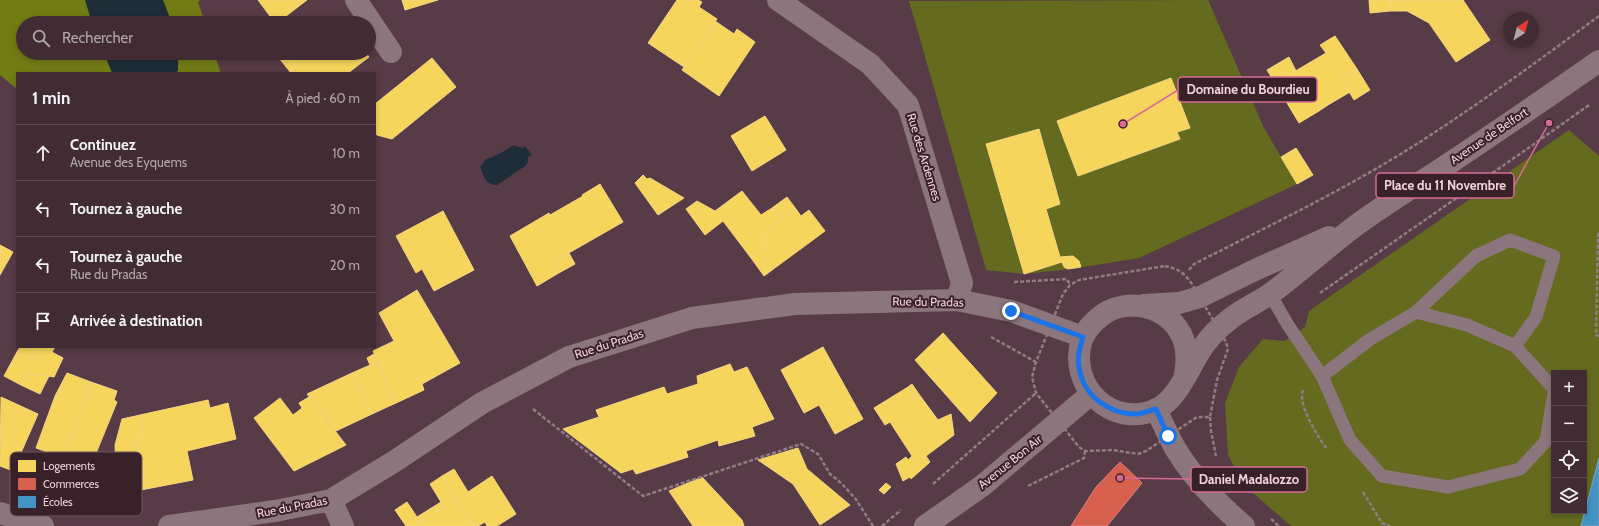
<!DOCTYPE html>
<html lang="fr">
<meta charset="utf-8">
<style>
:root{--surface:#412c34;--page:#4c3840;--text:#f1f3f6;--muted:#aea7ac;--line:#5a484f}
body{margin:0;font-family:Cabin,sans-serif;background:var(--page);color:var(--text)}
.controls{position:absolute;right:12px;bottom:12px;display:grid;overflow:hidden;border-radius:0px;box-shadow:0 2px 6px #0003}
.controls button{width:36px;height:36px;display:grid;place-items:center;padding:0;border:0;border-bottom:1px solid var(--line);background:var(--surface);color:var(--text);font:20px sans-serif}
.compass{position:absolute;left:1503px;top:12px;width:36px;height:36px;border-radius:50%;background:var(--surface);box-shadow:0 2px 6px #0003;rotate:36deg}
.stop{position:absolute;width:12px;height:12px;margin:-9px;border:3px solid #1a73e8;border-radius:50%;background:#fff}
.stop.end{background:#1a73e8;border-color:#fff;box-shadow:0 1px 4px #0008}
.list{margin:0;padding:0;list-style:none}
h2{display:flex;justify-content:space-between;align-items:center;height:52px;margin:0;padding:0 16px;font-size:17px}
h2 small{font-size:13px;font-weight:400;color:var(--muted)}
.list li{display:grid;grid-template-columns:26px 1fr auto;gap:12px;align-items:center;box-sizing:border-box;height:56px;padding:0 16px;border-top:1px solid var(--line)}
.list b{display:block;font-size:15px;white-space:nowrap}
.list p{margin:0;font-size:13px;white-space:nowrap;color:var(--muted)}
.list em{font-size:13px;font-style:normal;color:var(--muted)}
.icon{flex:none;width:22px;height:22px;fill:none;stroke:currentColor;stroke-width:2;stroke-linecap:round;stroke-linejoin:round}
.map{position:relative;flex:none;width:1599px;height:526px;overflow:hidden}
.search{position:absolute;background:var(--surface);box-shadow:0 2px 6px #0003;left:16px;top:16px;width:360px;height:44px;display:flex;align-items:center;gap:10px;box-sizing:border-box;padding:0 14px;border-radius:22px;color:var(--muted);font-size:15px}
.panel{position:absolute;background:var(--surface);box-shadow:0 2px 6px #0003;left:16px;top:72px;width:360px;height:276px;border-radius:0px}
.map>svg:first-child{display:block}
.green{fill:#646b1f;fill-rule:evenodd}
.forest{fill:#727c15}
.water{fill:#1f2d39}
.homes{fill:#f6d55c;stroke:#f5d482}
.shops{fill:#d6604d;stroke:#de8278}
.schools{fill:#4393c3;stroke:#78a6ca}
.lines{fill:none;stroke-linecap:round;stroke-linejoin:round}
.path{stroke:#907c83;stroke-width:2.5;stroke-dasharray:4 2;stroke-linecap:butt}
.lane{stroke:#8b767d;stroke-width:13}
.street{stroke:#8b767d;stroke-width:22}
.secondary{stroke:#8b767d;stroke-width:22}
.route{stroke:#1a73e8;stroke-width:5}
.labels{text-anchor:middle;stroke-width:4;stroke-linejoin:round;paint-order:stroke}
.street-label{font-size:12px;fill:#f2d1db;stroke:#392129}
.key{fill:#392129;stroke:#70565e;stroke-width:1}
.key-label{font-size:11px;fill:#f2d1db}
.leader{fill:none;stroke:#d86b95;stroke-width:1.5}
.callout-dot{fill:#d86b95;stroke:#392129;stroke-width:1.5}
.callout{fill:#392129;stroke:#d86b95;stroke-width:1.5}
.callout-label{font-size:13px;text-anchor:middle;font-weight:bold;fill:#f2d1db}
</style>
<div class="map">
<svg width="1599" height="526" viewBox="0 0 1599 526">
<rect width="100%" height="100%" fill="#573b46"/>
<path class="green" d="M 1208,0 L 1264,128 L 1297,184 L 1139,258 L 1071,269 L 1024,274 L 986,270 L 909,1 Z
M 1569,130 L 1599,156 L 1599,526 L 1291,526 L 1245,486 L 1228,455 L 1225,403 L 1239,367 L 1263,339 L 1285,341 L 1305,327 L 1309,311 ZM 1554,373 L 1584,373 L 1584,511 L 1554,511 Z"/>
<path class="forest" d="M 0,0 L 200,0 L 198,2 L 205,23 L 23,23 L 23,53 L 214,53 L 221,73 L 17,73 L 17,89 L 0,75 Z"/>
<path class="water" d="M 85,0 L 163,0 L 172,23 L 92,23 Z
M 104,53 L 178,53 L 178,70 L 176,73 L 112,73 Z
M 514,145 L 522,148 L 525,146 L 532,155 L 528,157 L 528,162 L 525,166 L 497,185 C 485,185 484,176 480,167 L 485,160 L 499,154 Z"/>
<path class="homes" d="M 258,0 L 307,0 L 277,23 L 275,23 Z
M 402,0 L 438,0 L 405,10 Z
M 677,0 L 698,0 L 702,2 L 699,7 L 717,19 L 684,67 L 648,43 Z
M 1369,0 L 1390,0 L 1390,11 L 1370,13 Z
M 1390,0 L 1463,0 L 1490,40 L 1456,62 L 1429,23 L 1407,11 L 1390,11 Z
M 715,21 L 734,34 L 737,29 L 755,42 L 719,96 L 682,70 Z
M 1335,36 L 1357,69 L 1341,78 L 1350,92 L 1328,105 L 1326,101 L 1317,107 L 1319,111 L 1299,123 L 1275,83 L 1326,53 L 1320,45 Z
M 275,53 L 286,53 L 297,69 L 291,73 Z
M 286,53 L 366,53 L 369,57 L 348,73 L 292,73 L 297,69 Z
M 1289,57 L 1296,71 L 1275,83 L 1267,70 Z
M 432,58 L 456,87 L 392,139 L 377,135 L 375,132 L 375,104 Z
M 1357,69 L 1370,90 L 1354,100 L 1341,78 Z
M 1171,78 L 1190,128 L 1177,132 L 1180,139 L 1078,176 L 1057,121 Z
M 1326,101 L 1328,105 L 1319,111 L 1317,107 Z
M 765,116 L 786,150 L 752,171 L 731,136 Z
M 1039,129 L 1060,204 L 1046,209 L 1060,257 L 1073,256 L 1079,261 L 1081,267 L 1068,269 L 1064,267 L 1062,262 L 1024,274 L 986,144 Z
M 1296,148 L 1313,175 L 1297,184 L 1281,157 Z
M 643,175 L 647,179 L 650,178 L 684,198 L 658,215 L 635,183 Z
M 600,184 L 623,222 L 560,258 L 555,271 L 557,274 L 537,286 L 510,236 L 549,213 L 550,215 L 583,196 L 582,195 Z
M 742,191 L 761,215 L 772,208 L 782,219 L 760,236 L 767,245 L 751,258 L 723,221 L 705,235 L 686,209 L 697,201 L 715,211 Z
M 787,197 L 796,209 L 782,219 L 772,208 Z
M 796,209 L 801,216 L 809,210 L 825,231 L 764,276 L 751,258 L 767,245 L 760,236 Z
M 443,211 L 474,270 L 434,291 L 422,269 L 416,273 L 396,236 Z
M 0,245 L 13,252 L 0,275 Z
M 569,253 L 575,264 L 557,274 L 555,271 L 560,258 Z
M 417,290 L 460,363 L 422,384 L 424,390 L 396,403 L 373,351 L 394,341 L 379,313 Z
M 943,333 L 997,393 L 970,422 L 915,360 Z
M 20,347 L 40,347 L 33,360 L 17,352 Z
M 40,347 L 55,347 L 52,352 L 63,358 L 54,377 L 28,373 L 21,385 L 4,376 L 17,352 L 33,360 Z
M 823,347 L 863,419 L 835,434 L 819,405 L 804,413 L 781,370 Z
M 374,354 L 377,362 L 370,365 L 367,358 Z
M 377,362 L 396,403 L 372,414 L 352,373 Z
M 730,364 L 734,372 L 747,367 L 774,419 L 752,427 L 755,436 L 719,446 L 718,440 L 686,451 L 688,457 L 636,474 L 633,469 L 621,473 L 563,429 L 599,417 L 596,410 L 664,387 L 667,394 L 698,384 L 697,376 Z
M 28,373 L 49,376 L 40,394 L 21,385 Z
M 67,373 L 91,382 L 64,458 L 36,448 L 55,396 Z
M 352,373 L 372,414 L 336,431 L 307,394 Z
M 91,382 L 117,391 L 114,400 L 117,402 L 90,468 L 64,458 Z
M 912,384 L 921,397 L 917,400 L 908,387 Z
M 908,387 L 917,400 L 921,397 L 938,420 L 951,414 L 954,435 L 926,456 L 930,462 L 911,479 L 910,477 L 903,481 L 896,464 L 906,457 L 908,460 L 912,456 L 890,422 L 885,425 L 874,408 Z
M 1,397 L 38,414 L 13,471 L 0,466 Z
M 309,397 L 346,445 L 294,471 L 254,418 L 280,398 L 293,415 L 302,408 L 299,403 Z
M 208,400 L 210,408 L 228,403 L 236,439 L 187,451 L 193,480 L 146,489 L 137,439 L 144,437 L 140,415 Z
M 140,415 L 144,437 L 137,439 L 146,489 L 109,496 L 111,477 L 116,475 L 115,445 L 122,419 Z
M 798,448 L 807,469 L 850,505 L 820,525 L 793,484 L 758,460 Z
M 454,469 L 468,492 L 492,476 L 516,514 L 497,526 L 487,526 L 485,522 L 478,526 L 474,526 L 442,476 Z
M 442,476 L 474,526 L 422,526 L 420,522 L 444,507 L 430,484 Z
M 702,477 L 742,520 L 744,526 L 693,526 L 669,491 Z
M 886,483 L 891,487 L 884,494 L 879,490 Z
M 407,502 L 417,517 L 422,526 L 406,526 L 395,510 Z
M 441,502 L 444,507 L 420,522 L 417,517 Z"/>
<path class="shops" d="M 1120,462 L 1142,483 L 1107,526 L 1071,526 L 1096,487 Z"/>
<path class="schools" d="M 1599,458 L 1599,526 L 1581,526 Z"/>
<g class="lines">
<path class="path" d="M 1599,233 L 1598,235 L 1596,335 L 1599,336
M 1165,266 L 1176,269 L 1185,275 L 1192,284 L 1226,342 L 1228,349 L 1217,380 L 1210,417 L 1197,417 L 1146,451 L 1138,454 L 1113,450 L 1085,451 L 1079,447 L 1036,393 L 1032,377 L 1036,362 L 1063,294 L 1070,285 L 1079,280 Z
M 1189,270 L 1194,264 C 1271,225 1350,187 1423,140 C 1483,101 1541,59 1599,16
M 1014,282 L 1067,279 L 1070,285
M 1320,293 L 1527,149 L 1589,105
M 991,337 L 1036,362
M 1303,390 C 1297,404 1318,437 1327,449
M 533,409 L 643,496 L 801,444 L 818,454 L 830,474 L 841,483 L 855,498 L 873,526
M 1210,417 L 1211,431 L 1216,456
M 933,484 L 1036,393
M 1028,486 L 1084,458 L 1085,451
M 1363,492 L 1382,523 L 1390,526
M 1271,519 L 1279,526
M 882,526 L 901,510"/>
<path class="lane" d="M 1270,294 L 1288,325 L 1322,376 L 1350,440 L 1382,476 L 1448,487 L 1520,469 L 1546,441 L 1554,393
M 1416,312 L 1476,256 L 1510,240 L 1554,256 L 1536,317 L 1515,346
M 1322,376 L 1369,340 L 1416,312 L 1467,325 L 1515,346 L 1554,389"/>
<path class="street" d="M 356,0 L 391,52
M 778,0 L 870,64 L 908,105 L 962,283 L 957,300
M 331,500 L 343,526
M 0,513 L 43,526
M 169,526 L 275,511 L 331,500 L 395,461 L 482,403 L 569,357 L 692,318 L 795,304 L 957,300 L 1011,311 L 1083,337"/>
<path class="secondary" d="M 1144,305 L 1179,303 L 1200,297 L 1257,269 L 1329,237
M 1185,374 C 1188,358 1187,342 1178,329 C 1161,304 1124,298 1101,316 C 1093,322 1086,330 1082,339 C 1067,385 1111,430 1157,409 C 1180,397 1190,364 1205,344 C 1212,334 1221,326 1230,319 C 1242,309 1257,303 1270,294 C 1300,272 1328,246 1358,224 C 1384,205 1411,188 1438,171 C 1492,135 1546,98 1599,61
M 1156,409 C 1162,422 1168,435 1175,448 C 1193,478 1217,503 1244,526
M 925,526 L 982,486 L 1091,394"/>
</g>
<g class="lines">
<path class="route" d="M 1011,311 L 1083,337 C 1080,347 1077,357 1079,367 C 1083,396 1110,415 1138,414 C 1144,413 1151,410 1156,409 L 1168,436"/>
</g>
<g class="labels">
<g class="street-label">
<text transform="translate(1489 136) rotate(-34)" y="4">Avenue de Belfort</text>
<text transform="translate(924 157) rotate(73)" y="4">Rue des Ardennes</text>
<text transform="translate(928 302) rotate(1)" y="4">Rue du Pradas</text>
<text transform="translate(609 344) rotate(-18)" y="4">Rue du Pradas</text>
<text transform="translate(1010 462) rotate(-39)" y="4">Avenue Bon Air</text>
<text transform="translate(292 507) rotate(-11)" y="4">Rue du Pradas</text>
</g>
</g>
<rect x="10" y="452" width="132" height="64" rx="6" class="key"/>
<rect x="18" y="460" width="18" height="12" fill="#f6d55c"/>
<rect x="18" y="478" width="18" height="12" fill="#d6604d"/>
<rect x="18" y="496" width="18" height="12" fill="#4393c3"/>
<g class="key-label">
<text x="43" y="470">Logements</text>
<text x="43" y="488">Commerces</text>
<text x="43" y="506">Écoles</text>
</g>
<path class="leader" d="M1123 124L1178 90M1549 123L1514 186M1120 478L1191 479"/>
<g class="callout-dot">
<circle cx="1123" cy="124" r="4"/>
<circle cx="1549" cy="123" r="4"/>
<circle cx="1120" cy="478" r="4"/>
</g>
<g class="callout">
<rect x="1178" y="77" width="139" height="25" rx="4"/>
<rect x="1376" y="173" width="138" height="25" rx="4"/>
<rect x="1191" y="467" width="116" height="25" rx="4"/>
</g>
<g class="callout-label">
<text x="1248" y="94">Domaine du Bourdieu</text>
<text x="1445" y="190">Place du 11 Novembre</text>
<text x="1249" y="484">Daniel Madalozzo</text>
</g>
</svg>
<div class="controls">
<button>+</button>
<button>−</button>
<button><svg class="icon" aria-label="locate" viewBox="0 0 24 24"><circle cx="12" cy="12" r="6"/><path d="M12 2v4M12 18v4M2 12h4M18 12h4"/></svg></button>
<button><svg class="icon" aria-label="layers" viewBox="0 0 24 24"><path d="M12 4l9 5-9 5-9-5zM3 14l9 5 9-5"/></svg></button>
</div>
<svg class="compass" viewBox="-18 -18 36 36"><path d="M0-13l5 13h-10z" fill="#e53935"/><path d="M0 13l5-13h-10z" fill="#aea7ac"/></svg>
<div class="stop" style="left:1168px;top:436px"></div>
<div class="stop end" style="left:1011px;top:311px"></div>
<div class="search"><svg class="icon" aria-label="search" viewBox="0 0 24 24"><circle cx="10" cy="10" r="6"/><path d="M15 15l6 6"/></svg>Rechercher</div>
<section class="panel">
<h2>1 min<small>À pied · 60 m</small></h2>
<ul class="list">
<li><svg class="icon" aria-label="ahead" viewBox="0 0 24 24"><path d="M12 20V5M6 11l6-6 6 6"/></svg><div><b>Continuez</b><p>Avenue des Eyquems</p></div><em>10 m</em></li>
<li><svg class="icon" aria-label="left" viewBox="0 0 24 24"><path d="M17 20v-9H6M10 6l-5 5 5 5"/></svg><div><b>Tournez à gauche</b></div><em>30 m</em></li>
<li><svg class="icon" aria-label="left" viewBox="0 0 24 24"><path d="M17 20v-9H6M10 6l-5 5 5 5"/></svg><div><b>Tournez à gauche</b><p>Rue du Pradas</p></div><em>20 m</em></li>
<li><svg class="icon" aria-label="arrive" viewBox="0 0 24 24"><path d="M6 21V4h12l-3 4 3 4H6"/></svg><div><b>Arrivée à destination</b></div></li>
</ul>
</section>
</div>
